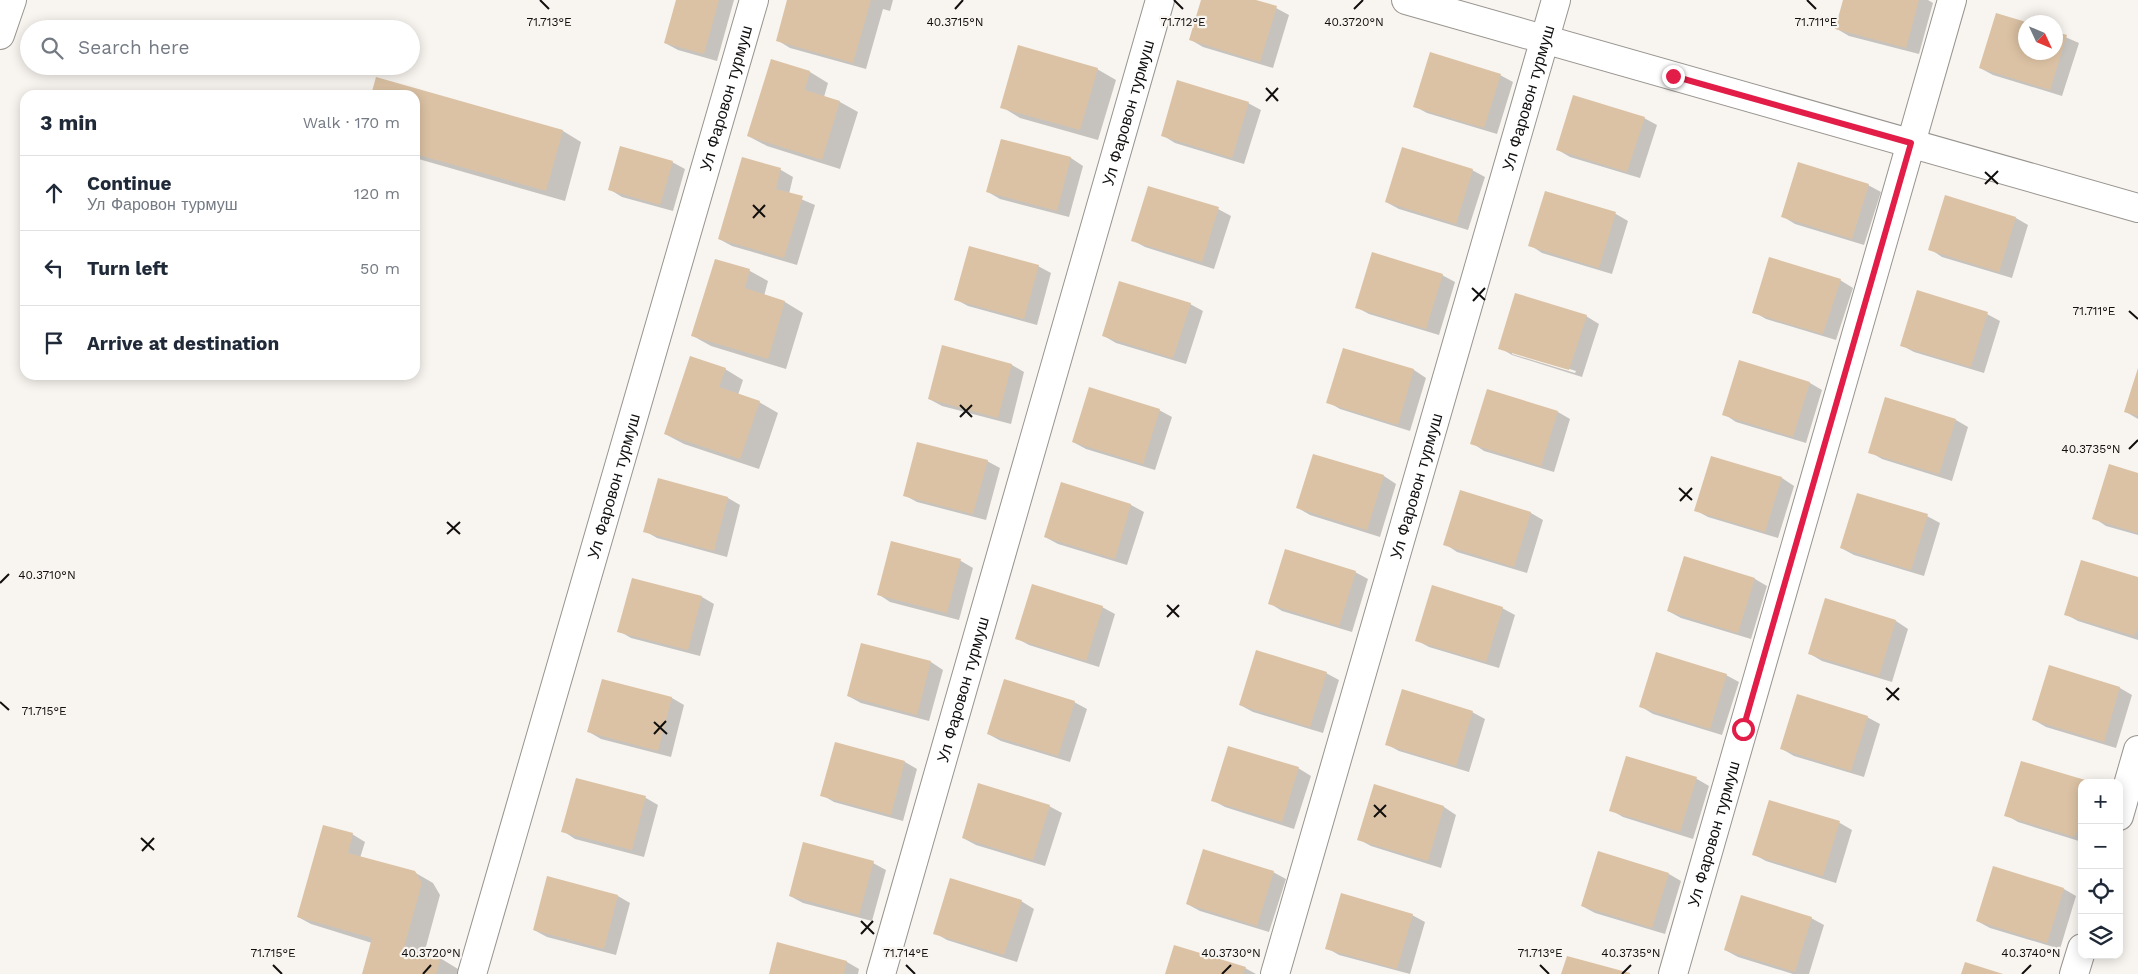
<!DOCTYPE html>
<meta charset="utf-8">
<style>
:root{--surface:#fff;--page:#f2f2f3;--text:#1f2937;--muted:#747a83;--line:#e0e1e3}
body{margin:0;font-family:"Work Sans",sans-serif;background:var(--page);color:var(--text)}
.controls{position:absolute;right:15px;bottom:15px;display:grid;overflow:hidden;border-radius:10px;box-shadow:0 2px 12px #0003}
.controls button{width:45px;height:45px;display:grid;place-items:center;padding:0;border:0;border-bottom:1px solid var(--line);background:var(--surface);color:var(--text);font:25px sans-serif}
.compass{position:absolute;left:2018px;top:15px;width:45px;height:45px;border-radius:50%;background:var(--surface);box-shadow:0 2px 12px #0003;rotate:134deg}
.stop{position:absolute;width:15px;height:15px;margin:-11px;border:4px solid #e11d48;border-radius:50%;background:#fff}
.stop.end{background:#e11d48;border-color:#fff;box-shadow:0 1px 5px #0008}
.list{margin:0;padding:0;list-style:none}
h2{display:flex;justify-content:space-between;align-items:center;height:65px;margin:0;padding:0 20px;font-size:21px}
h2 small{font-size:16px;font-weight:400;color:var(--muted)}
.list li{display:grid;grid-template-columns:32px 1fr auto;gap:15px;align-items:center;box-sizing:border-box;height:75px;padding:0 20px;border-top:1px solid var(--line)}
.list b{display:block;font-size:19px;white-space:nowrap}
.list p{margin:0;font-size:16px;white-space:nowrap;color:var(--muted)}
.list em{font-size:16px;font-style:normal;color:var(--muted)}
.icon{flex:none;width:28px;height:28px;fill:none;stroke:currentColor;stroke-width:2;stroke-linecap:round;stroke-linejoin:round}
.map{position:relative;flex:none;width:2138px;height:974px;overflow:hidden}
.search{position:absolute;background:var(--surface);box-shadow:0 2px 12px #0003;left:20px;top:20px;width:400px;height:55px;display:flex;align-items:center;gap:12px;box-sizing:border-box;padding:0 18px;border-radius:28px;color:var(--muted);font-size:19px}
.panel{position:absolute;background:var(--surface);box-shadow:0 2px 12px #0003;left:20px;top:90px;width:400px;height:290px;border-radius:15px}
.map>svg:first-child{display:block}
.shadow{fill:#0003;fill-rule:evenodd}
.building{fill:#dcc2a4}
.lines{fill:none;stroke-linecap:round;stroke-linejoin:round}
.minor-casing{stroke:#98948f;stroke-width:30}
.minor{stroke:#fff;stroke-width:28}
.route{stroke:#e11d48;stroke-width:6}
.ticks{fill:none;stroke:#110f0e;stroke-width:2}
.labels{text-anchor:middle;stroke-width:4.5;stroke-linejoin:round;paint-order:stroke}
.street-label{font-size:16px;fill:#110f0e;stroke:#f8f4ef}
.ticks-label{font-size:12px;text-anchor:middle;fill:#110f0e;stroke:#f8f4ef;stroke-width:4.5;stroke-linejoin:round;paint-order:stroke}
</style>
<div class="map">
<svg width="2138" height="974" viewBox="0 0 2138 974">
<rect width="100%" height="100%" fill="#f8f4ef"/>
<path class="shadow" d="M 677,0 L 734,0 L 717,61 L 678,50 L 665,43 Z
M 788,0 L 893,0 L 890,11 L 883,9 L 866,69 L 790,48 L 777,40 Z
M 1203,0 L 1251,0 L 1276,8 L 1289,15 L 1273,68 L 1203,47 L 1191,40 Z
M 1845,0 L 1928,0 L 1933,3 L 1919,54 L 1849,36 L 1837,29 Z
M 2056,33 L 2079,43 L 2062,96 L 1993,75 L 1980,68 L 2026,52 L 2056,52 Z
M 772,61 L 810,72 L 828,83 L 824,97 L 840,102 L 858,112 L 840,169 L 767,146 L 748,136 Z
M 1097,69 L 1116,80 L 1098,140 L 1020,118 L 1002,107 Z
M 1500,75 L 1513,82 L 1497,134 L 1427,113 L 1414,106 Z
M 377,78 L 563,131 L 581,142 L 565,201 L 415,158 L 415,95 L 372,95 Z
M 1248,103 L 1261,110 L 1244,164 L 1175,143 L 1162,135 Z
M 1644,118 L 1657,125 L 1640,178 L 1570,157 L 1558,150 Z
M 1001,140 L 1071,158 L 1083,166 L 1069,217 L 1000,199 L 988,192 Z
M 743,158 L 781,170 L 793,177 L 789,194 L 815,205 L 797,265 L 732,246 L 719,239 Z
M 672,162 L 685,169 L 673,211 L 622,197 L 609,189 Z
M 1472,170 L 1485,177 L 1468,230 L 1399,209 L 1386,202 Z
M 1868,185 L 1881,192 L 1864,245 L 1795,224 L 1782,216 Z
M 1546,192 L 1616,214 L 1628,221 L 1612,274 L 1542,253 L 1530,245 Z
M 1218,209 L 1231,216 L 1214,269 L 1145,247 L 1132,240 Z
M 2016,218 L 2028,225 L 2012,278 L 1942,257 L 1930,249 Z
M 716,260 L 750,271 L 768,281 L 764,296 L 785,302 L 803,313 L 786,369 L 711,346 L 693,336 Z
M 1038,266 L 1051,273 L 1037,325 L 968,306 L 955,299 Z
M 1442,275 L 1455,282 L 1439,335 L 1369,314 L 1356,307 Z
M 1840,280 L 1853,288 L 1836,340 L 1766,319 L 1754,312 Z
M 1190,304 L 1203,311 L 1186,364 L 1116,343 L 1104,336 Z
M 1987,314 L 2000,321 L 1984,373 L 1914,352 L 1901,345 Z
M 1586,316 L 1599,324 L 1582,377 L 1512,355 L 1500,348 ZM 1512,351 L 1576,371 L 1575,373 L 1512,354 Z
M 943,347 L 1012,365 L 1024,372 L 1011,424 L 942,406 L 929,399 Z
M 1344,349 L 1414,370 L 1426,378 L 1410,431 L 1340,409 L 1328,402 Z
M 1740,362 L 1810,383 L 1822,390 L 1806,443 L 1736,422 L 1724,414 Z
M 725,369 L 743,380 L 738,395 L 759,402 L 778,413 L 759,469 L 684,444 L 665,434 Z
M 2138,371 L 2138,419 L 2126,412 Z
M 1488,390 L 1558,412 L 1570,419 L 1554,472 L 1484,451 L 1472,443 Z
M 1159,410 L 1172,417 L 1155,470 L 1086,449 L 1073,442 Z
M 1956,420 L 1968,427 L 1952,481 L 1882,459 L 1870,452 Z
M 1314,455 L 1384,476 L 1396,484 L 1380,537 L 1310,515 L 1298,508 Z
M 1712,457 L 1782,478 L 1794,486 L 1778,538 L 1708,517 L 1695,510 Z
M 987,461 L 1000,468 L 986,520 L 917,502 L 904,495 Z
M 2138,474 L 2138,535 L 2106,526 L 2094,518 Z
M 659,479 L 728,498 L 740,505 L 727,557 L 657,538 L 645,531 Z
M 1061,484 L 1131,505 L 1144,512 L 1127,565 L 1058,544 L 1045,537 Z
M 1461,491 L 1531,513 L 1543,520 L 1527,573 L 1457,552 L 1445,544 Z
M 1927,516 L 1940,523 L 1924,576 L 1854,555 L 1841,548 Z
M 892,543 L 961,561 L 973,568 L 959,620 L 890,602 L 878,594 Z
M 1685,558 L 1755,579 L 1767,586 L 1751,639 L 1681,618 L 1668,611 Z
M 1355,572 L 1368,579 L 1352,632 L 1282,611 L 1269,603 Z
M 2138,578 L 2138,640 L 2078,621 L 2065,614 Z
M 702,597 L 714,604 L 700,656 L 631,638 L 619,631 Z
M 1102,607 L 1115,614 L 1099,667 L 1029,645 L 1016,638 Z
M 1502,608 L 1515,615 L 1499,668 L 1429,647 L 1416,640 Z
M 1896,621 L 1908,629 L 1892,682 L 1822,661 L 1810,654 Z
M 931,662 L 943,670 L 929,721 L 861,703 L 848,696 Z
M 2050,667 L 2120,688 L 2132,695 L 2116,748 L 2046,727 L 2034,720 Z
M 1326,673 L 1339,680 L 1323,733 L 1253,712 L 1240,705 Z
M 1726,675 L 1739,682 L 1722,735 L 1653,714 L 1640,706 Z
M 603,680 L 672,698 L 684,705 L 671,757 L 601,739 L 589,732 Z
M 1074,702 L 1087,709 L 1070,762 L 1001,741 L 988,734 Z
M 1472,712 L 1485,719 L 1469,772 L 1399,751 L 1386,744 Z
M 1867,717 L 1880,724 L 1864,777 L 1794,756 L 1782,749 Z
M 1627,757 L 1697,779 L 1709,786 L 1693,839 L 1623,817 L 1611,810 Z
M 905,762 L 917,769 L 903,821 L 834,802 L 822,795 Z
M 2022,762 L 2090,783 L 2082,783 L 2082,842 L 2018,822 L 2006,815 Z
M 1298,768 L 1311,776 L 1294,829 L 1225,807 L 1212,800 Z
M 1374,786 L 1444,807 L 1456,815 L 1441,868 L 1371,846 L 1358,839 Z
M 646,798 L 658,805 L 644,857 L 575,839 L 563,831 Z
M 1770,801 L 1840,823 L 1852,830 L 1836,883 L 1766,861 L 1753,854 Z
M 1049,806 L 1062,813 L 1045,866 L 976,845 L 963,838 Z
M 352,834 L 365,842 L 360,858 L 414,872 L 433,883 L 440,895 L 424,954 L 440,958 L 458,969 L 457,974 L 363,974 L 372,943 L 311,924 L 298,917 Z
M 873,863 L 886,870 L 872,921 L 803,903 L 790,896 Z
M 1273,872 L 1286,879 L 1269,932 L 1200,911 L 1187,904 Z
M 1669,874 L 1681,881 L 1665,934 L 1595,913 L 1582,906 Z
M 2064,889 L 2076,896 L 2060,949 L 1990,928 L 1977,921 Z
M 618,896 L 630,903 L 616,955 L 547,937 L 534,930 Z
M 1021,901 L 1034,909 L 1017,962 L 947,940 L 935,933 Z
M 1412,915 L 1425,922 L 1410,974 L 1339,955 L 1327,948 Z
M 1811,918 L 1824,925 L 1809,974 L 1793,974 L 1738,957 L 1725,950 Z
M 778,944 L 847,962 L 859,969 L 858,974 L 770,974 Z
M 1245,968 L 1256,974 L 1167,974 Z"/>
<path class="building" d="M 676,0 L 719,0 L 704,54 L 664,43 Z
M 787,0 L 871,0 L 853,63 L 776,41 Z
M 1201,0 L 1256,0 L 1277,6 L 1260,62 L 1189,40 Z
M 1843,0 L 1919,0 L 1906,48 L 1835,29 Z
M 1996,13 L 2026,22 L 2026,52 L 2056,52 L 2056,32 L 2067,35 L 2050,90 L 1979,68 Z
M 1018,45 L 1098,68 L 1080,130 L 1000,108 Z
M 1430,52 L 1501,74 L 1484,128 L 1413,107 Z
M 771,59 L 810,71 L 805,90 L 840,101 L 822,160 L 747,136 Z
M 376,77 L 563,130 L 546,191 L 415,154 L 415,95 L 371,95 Z
M 1177,80 L 1249,102 L 1232,158 L 1161,136 Z
M 1573,95 L 1645,117 L 1627,172 L 1556,150 Z
M 1001,139 L 1071,157 L 1057,211 L 986,192 Z
M 620,146 L 673,161 L 660,205 L 608,190 Z
M 1402,147 L 1473,169 L 1456,224 L 1385,202 Z
M 742,157 L 781,168 L 776,189 L 803,196 L 784,258 L 718,239 Z
M 1798,162 L 1869,184 L 1852,239 L 1781,217 Z
M 1148,186 L 1219,207 L 1202,262 L 1131,241 Z
M 1545,191 L 1616,212 L 1599,268 L 1528,246 Z
M 1945,195 L 2016,217 L 1999,272 L 1928,250 Z
M 969,246 L 1039,265 L 1024,319 L 954,300 Z
M 1372,252 L 1443,274 L 1426,329 L 1355,308 Z
M 1769,257 L 1841,279 L 1823,334 L 1752,313 Z
M 715,259 L 750,269 L 745,288 L 785,301 L 768,359 L 691,336 Z
M 1119,281 L 1191,303 L 1173,358 L 1102,336 Z
M 1917,290 L 1988,312 L 1971,367 L 1900,346 Z
M 1515,293 L 1587,315 L 1569,370 L 1498,349 Z
M 942,345 L 1012,364 L 998,418 L 928,399 Z
M 1343,348 L 1414,369 L 1398,425 L 1326,403 Z
M 690,356 L 726,368 L 719,387 L 760,401 L 740,459 L 664,434 Z
M 1739,360 L 1810,382 L 1793,437 L 1722,415 Z
M 2138,368 L 2138,416 L 2124,412 Z
M 1089,387 L 1160,409 L 1143,464 L 1072,442 Z
M 1487,389 L 1558,411 L 1541,466 L 1470,444 Z
M 1885,397 L 1956,419 L 1939,474 L 1868,453 Z
M 917,442 L 988,460 L 973,514 L 903,496 Z
M 1313,454 L 1384,475 L 1367,530 L 1296,508 Z
M 1711,456 L 1782,477 L 1765,532 L 1694,511 Z
M 2109,464 L 2138,473 L 2138,533 L 2092,519 Z
M 658,478 L 728,497 L 714,551 L 643,532 Z
M 1061,482 L 1131,504 L 1115,559 L 1044,537 Z
M 1460,490 L 1531,512 L 1514,567 L 1443,545 Z
M 1857,493 L 1928,514 L 1911,570 L 1840,548 Z
M 891,541 L 961,559 L 947,613 L 877,595 Z
M 1285,549 L 1356,571 L 1339,626 L 1268,604 Z
M 1684,556 L 1755,578 L 1738,633 L 1667,611 Z
M 2081,560 L 2138,577 L 2138,626 L 2135,636 L 2064,615 Z
M 632,578 L 702,596 L 688,650 L 617,632 Z
M 1032,584 L 1103,606 L 1086,661 L 1015,639 Z
M 1432,585 L 1503,607 L 1486,662 L 1415,641 Z
M 1825,598 L 1896,620 L 1879,676 L 1808,654 Z
M 861,643 L 931,661 L 917,715 L 847,696 Z
M 1256,650 L 1327,672 L 1310,727 L 1239,705 Z
M 1656,652 L 1727,674 L 1710,729 L 1639,707 Z
M 2049,665 L 2120,687 L 2104,742 L 2032,720 Z
M 602,679 L 672,697 L 658,751 L 587,732 Z
M 1004,679 L 1075,701 L 1058,756 L 987,734 Z
M 1402,689 L 1473,711 L 1456,766 L 1385,745 Z
M 1797,694 L 1868,716 L 1851,771 L 1780,749 Z
M 835,742 L 905,761 L 891,815 L 820,796 Z
M 1228,746 L 1299,767 L 1282,822 L 1211,801 Z
M 1626,756 L 1697,777 L 1680,832 L 1609,811 Z
M 2021,761 L 2092,782 L 2082,783 L 2082,816 L 2075,837 L 2004,816 Z
M 576,778 L 646,796 L 632,850 L 561,832 Z
M 978,783 L 1050,805 L 1033,860 L 962,838 Z
M 1374,784 L 1444,806 L 1428,861 L 1357,840 Z
M 1769,800 L 1840,821 L 1823,876 L 1752,855 Z
M 323,825 L 353,833 L 348,853 L 415,871 L 422,883 L 404,947 L 441,957 L 436,974 L 362,974 L 372,938 L 297,917 Z
M 803,842 L 874,861 L 859,915 L 789,896 Z
M 1203,849 L 1274,871 L 1257,926 L 1186,904 Z
M 1598,851 L 1669,873 L 1652,928 L 1581,906 Z
M 1993,866 L 2064,888 L 2047,943 L 1976,921 Z
M 547,876 L 618,895 L 604,949 L 533,930 Z
M 950,878 L 1022,900 L 1004,955 L 933,934 Z
M 1341,893 L 1413,914 L 1397,969 L 1325,949 Z
M 1741,895 L 1812,917 L 1795,972 L 1724,950 Z
M 777,942 L 847,961 L 844,974 L 769,974 Z
M 1174,945 L 1246,967 L 1243,974 L 1165,974 Z
M 1567,956 L 1630,973 L 1630,974 L 1561,974 Z
M 1965,962 L 2003,974 L 1961,974 Z"/>
<g class="lines">
<g class="minor-casing">
<g id="minor">
<path d="M 1406,0 L 2138,208"/>
<path d="M 0,35 L 12,0"/>
<path d="M 2119,816 L 2138,750"/>
<path id="s1" d="M 472,974 L 754,0"/>
<path id="s2" d="M 881,974 L 1160,0"/>
<path id="s3" d="M 1275,974 L 1556,0"/>
<path id="s4" d="M 1673,974 L 1952,0"/>
<path d="M 2074,974 L 2082,948"/>
</g>
</g>
<use href="#minor" class="minor"/>
</g>
<g class="lines">
<path class="route" d="M 1673,76 L 1911,143 L 1743,729"/>
</g>
<path class="ticks" d="M 540,0 L 549,9M 1174,0 L 1183,9M 1807,0 L 1816,9M 955,9 L 963,0M 1354,9 L 1363,0M 1266,88 L 1278,101M 1266,101 L 1278,88M 1985,172 L 1998,184M 1985,184 L 1998,171M 753,205 L 765,217M 753,218 L 765,205M 1472,288 L 1485,300M 1473,301 L 1485,288M 2129,311 L 2138,319M 960,405 L 972,417M 960,417 L 972,405M 2129,449 L 2138,440M 1679,488 L 1692,500M 1680,501 L 1692,488M 447,522 L 460,534M 447,534 L 460,522M 0,583 L 9,574M 1167,605 L 1179,617M 1167,617 L 1179,605M 1886,688 L 1899,700M 1887,700 L 1899,688M 0,702 L 9,710M 654,722 L 667,734M 654,734 L 666,721M 1374,805 L 1386,817M 1374,817 L 1386,805M 141,838 L 154,850M 142,851 L 154,838M 861,921 L 874,934M 861,934 L 873,921M 273,965 L 282,974M 906,965 L 915,974M 1540,965 L 1549,974M 423,974 L 431,965M 1222,974 L 1231,965M 1622,974 L 1631,965M 2022,974 L 2031,965"/>
<g class="labels">
<g class="street-label">
<text dy="6" stroke="none"><textPath href="#s1" startOffset="912">Ул Фаровон турмуш</textPath></text>
<text dy="6" stroke="none"><textPath href="#s3" startOffset="912">Ул Фаровон турмуш</textPath></text>
<text dy="6" stroke="none"><textPath href="#s2" startOffset="896">Ул Фаровон турмуш</textPath></text>
<text dy="6" stroke="none"><textPath href="#s1" startOffset="508">Ул Фаровон турмуш</textPath></text>
<text dy="6" stroke="none"><textPath href="#s3" startOffset="508">Ул Фаровон турмуш</textPath></text>
<text dy="6" stroke="none"><textPath href="#s2" startOffset="296">Ул Фаровон турмуш</textPath></text>
<text dy="6" stroke="none"><textPath href="#s4" startOffset="146">Ул Фаровон турмуш</textPath></text>
</g>
</g>
<g class="ticks-label">
<text x="549" y="26">71.713°E</text>
<text x="1183" y="26">71.712°E</text>
<text x="1816" y="26">71.711°E</text>
<text x="955" y="26">40.3715°N</text>
<text x="1354" y="26">40.3720°N</text>
<text x="2094" y="315">71.711°E</text>
<text x="2091" y="453">40.3735°N</text>
<text x="47" y="579">40.3710°N</text>
<text x="44" y="715">71.715°E</text>
<text x="431" y="957">40.3720°N</text>
<text x="1231" y="957">40.3730°N</text>
<text x="1631" y="957">40.3735°N</text>
<text x="2031" y="957">40.3740°N</text>
<text x="273" y="957">71.715°E</text>
<text x="906" y="957">71.714°E</text>
<text x="1540" y="957">71.713°E</text>
</g>
</svg>
<div class="controls">
<button>+</button>
<button>−</button>
<button><svg class="icon" aria-label="locate" viewBox="0 0 24 24"><circle cx="12" cy="12" r="6"/><path d="M12 2v4M12 18v4M2 12h4M18 12h4"/></svg></button>
<button><svg class="icon" aria-label="layers" viewBox="0 0 24 24"><path d="M12 4l9 5-9 5-9-5zM3 14l9 5 9-5"/></svg></button>
</div>
<svg class="compass" viewBox="-18 -18 36 36"><path d="M0-13l5 13h-10z" fill="#e53935"/><path d="M0 13l5-13h-10z" fill="#747a83"/></svg>
<div class="stop" style="left:1743px;top:729px"></div>
<div class="stop end" style="left:1673px;top:76px"></div>
<div class="search"><svg class="icon" aria-label="search" viewBox="0 0 24 24"><circle cx="10" cy="10" r="6"/><path d="M15 15l6 6"/></svg>Search here</div>
<section class="panel">
<h2>3 min<small>Walk · 170 m</small></h2>
<ul class="list">
<li><svg class="icon" aria-label="ahead" viewBox="0 0 24 24"><path d="M12 20V5M6 11l6-6 6 6"/></svg><div><b>Continue</b><p>Ул Фаровон турмуш</p></div><em>120 m</em></li>
<li><svg class="icon" aria-label="left" viewBox="0 0 24 24"><path d="M17 20v-9H6M10 6l-5 5 5 5"/></svg><div><b>Turn left</b></div><em>50 m</em></li>
<li><svg class="icon" aria-label="arrive" viewBox="0 0 24 24"><path d="M6 21V4h12l-3 4 3 4H6"/></svg><div><b>Arrive at destination</b></div></li>
</ul>
</section>
</div>
